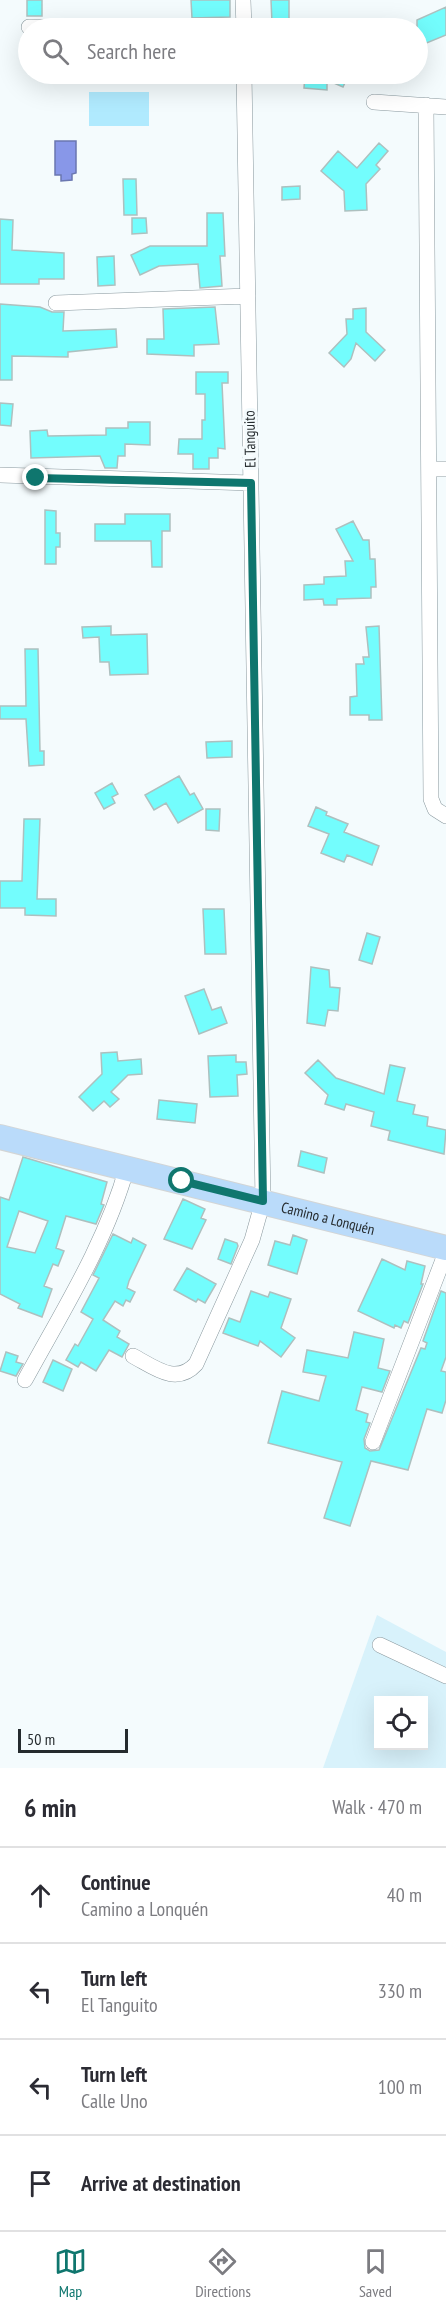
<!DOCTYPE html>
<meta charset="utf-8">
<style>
:root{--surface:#fff;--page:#f7f7f7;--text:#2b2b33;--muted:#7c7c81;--line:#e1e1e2;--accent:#0f766e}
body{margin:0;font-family:"PT Sans Narrow",sans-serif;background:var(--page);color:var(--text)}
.controls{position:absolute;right:18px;bottom:18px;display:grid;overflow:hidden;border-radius:0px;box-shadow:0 6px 24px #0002}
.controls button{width:54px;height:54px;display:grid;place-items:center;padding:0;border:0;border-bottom:2px solid var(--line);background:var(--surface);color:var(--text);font:30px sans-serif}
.scale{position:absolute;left:18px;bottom:15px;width:110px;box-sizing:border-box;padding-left:6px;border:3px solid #252b2e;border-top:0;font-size:16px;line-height:21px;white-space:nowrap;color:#252b2e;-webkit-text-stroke:4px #f4fbfd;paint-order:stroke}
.stop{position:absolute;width:18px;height:18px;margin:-14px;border:4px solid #0f766e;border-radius:50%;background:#fff}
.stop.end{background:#0f766e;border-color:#fff;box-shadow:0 2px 6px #0008}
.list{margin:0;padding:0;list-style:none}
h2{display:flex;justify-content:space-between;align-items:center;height:78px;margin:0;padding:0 24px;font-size:26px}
h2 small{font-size:20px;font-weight:400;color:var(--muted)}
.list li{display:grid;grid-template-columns:39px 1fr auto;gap:18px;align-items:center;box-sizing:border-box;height:96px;padding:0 24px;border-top:2px solid var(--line)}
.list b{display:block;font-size:22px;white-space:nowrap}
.list p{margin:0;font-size:20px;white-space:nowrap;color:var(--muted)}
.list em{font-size:20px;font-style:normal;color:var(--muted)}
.icon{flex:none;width:33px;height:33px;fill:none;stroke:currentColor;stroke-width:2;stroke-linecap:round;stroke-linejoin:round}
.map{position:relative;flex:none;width:446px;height:1768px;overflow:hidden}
.search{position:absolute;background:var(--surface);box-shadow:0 6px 24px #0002;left:18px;right:18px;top:18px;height:66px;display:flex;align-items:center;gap:15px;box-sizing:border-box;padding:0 21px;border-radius:33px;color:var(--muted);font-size:22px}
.sheet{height:462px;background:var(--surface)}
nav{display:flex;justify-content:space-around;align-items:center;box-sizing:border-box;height:84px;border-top:2px solid var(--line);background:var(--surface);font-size:16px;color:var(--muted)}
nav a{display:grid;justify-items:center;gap:3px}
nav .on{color:var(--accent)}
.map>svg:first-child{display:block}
.built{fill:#d8f2fb;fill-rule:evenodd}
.green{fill:#b0eafe}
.water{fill:#8897e8;stroke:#6a77b0;stroke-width:1.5}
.building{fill:#73fdfd;stroke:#adc0bf;stroke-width:1.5;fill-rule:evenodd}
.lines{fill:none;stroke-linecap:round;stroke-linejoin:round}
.street-casing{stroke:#89989e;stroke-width:16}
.primary-casing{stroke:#d3d5d5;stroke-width:26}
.street{stroke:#fff;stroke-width:15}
.primary{stroke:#badbfa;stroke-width:24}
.route{stroke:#0f766e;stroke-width:8}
.labels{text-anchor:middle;stroke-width:6;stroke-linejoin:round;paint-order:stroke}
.street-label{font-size:15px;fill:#252b2e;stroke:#f4fbfd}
</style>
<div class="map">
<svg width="446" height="1768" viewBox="0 0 446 1768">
<rect width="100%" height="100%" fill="#f4fbfd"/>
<path class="built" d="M 377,1615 L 446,1652 L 446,1768 L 323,1768 ZM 378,1700 L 424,1700 L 424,1746 L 378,1746 Z"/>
<path class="green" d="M 89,92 L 149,92 L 149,126 L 89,126 Z"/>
<path class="water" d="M 55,141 L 76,141 L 76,173 L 72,174 L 72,180 L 61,181 L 61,175 L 55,175 Z"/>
<path class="building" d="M 27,0 L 42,0 L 42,16 L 27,16 Z
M 191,0 L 230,0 L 230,17 L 192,18 Z
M 271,0 L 289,0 L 289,23 L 272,23 Z
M 446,7 L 446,35 L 417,47 L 417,20 Z
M 305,74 L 349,74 L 343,87 L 327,80 L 327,90 L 304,88 Z
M 379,143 L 388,151 L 376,165 L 380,169 L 366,184 L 367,210 L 345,211 L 344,191 L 321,171 L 338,151 L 357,168 Z
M 123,179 L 136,179 L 137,215 L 124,215 Z
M 300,186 L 300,199 L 282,200 L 282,187 Z
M 207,213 L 223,213 L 225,256 L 220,256 L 222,286 L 200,288 L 198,264 L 159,266 L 140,275 L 131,255 L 150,246 L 207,246 Z
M 132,218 L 146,218 L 147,233 L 132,234 Z
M 0,219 L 13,220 L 12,250 L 64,253 L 64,279 L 39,279 L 39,284 L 0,284 Z
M 114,256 L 115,285 L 98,286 L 97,257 Z
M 0,304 L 40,307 L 52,312 L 64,312 L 63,331 L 116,329 L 117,347 L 68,352 L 68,357 L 12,356 L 12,380 L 0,380 Z
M 215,307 L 219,344 L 194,345 L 194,356 L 147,354 L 147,339 L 164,339 L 163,309 Z
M 366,308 L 366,332 L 385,350 L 375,361 L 356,343 L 351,359 L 344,367 L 329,353 L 347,334 L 346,319 L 353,319 L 353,309 Z
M 196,372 L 228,372 L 228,383 L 222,383 L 225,449 L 218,448 L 218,458 L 209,458 L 209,469 L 193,469 L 193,454 L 178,454 L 179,439 L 202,439 L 202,420 L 205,420 L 205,394 L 196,394 Z
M 0,403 L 13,404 L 11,426 L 0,425 Z
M 128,422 L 150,422 L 150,445 L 125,444 L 125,456 L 118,456 L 117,468 L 105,468 L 100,456 L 31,458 L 30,431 L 47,430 L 48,436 L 106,435 L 106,428 L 128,428 Z
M 45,510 L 56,511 L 56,533 L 60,533 L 60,547 L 56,547 L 56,564 L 45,564 Z
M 125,514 L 170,514 L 170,531 L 162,531 L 162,567 L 152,567 L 151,541 L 95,541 L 95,524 L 125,524 Z
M 353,521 L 363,540 L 369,540 L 370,559 L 375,559 L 376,587 L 371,587 L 371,598 L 337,599 L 337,605 L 324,605 L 323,599 L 304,600 L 304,585 L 324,584 L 324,577 L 346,576 L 345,561 L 353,561 L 336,529 Z
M 111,626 L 111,635 L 147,634 L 148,674 L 110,675 L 109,662 L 100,662 L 99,637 L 83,638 L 82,627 Z
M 379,626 L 382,720 L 369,720 L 369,715 L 350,715 L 350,697 L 357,696 L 356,664 L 364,664 L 363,657 L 369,657 L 366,627 Z
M 25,649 L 38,649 L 40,751 L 44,751 L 44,765 L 29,766 L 26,719 L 0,719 L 0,706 L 26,706 Z
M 232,741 L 232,757 L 207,758 L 206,742 Z
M 179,776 L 190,795 L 194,793 L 203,809 L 178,823 L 166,803 L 154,810 L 145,795 Z
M 112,783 L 118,794 L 112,797 L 115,803 L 104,809 L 95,793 Z
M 316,807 L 327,812 L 326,815 L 348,824 L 344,832 L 379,846 L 372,865 L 347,855 L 344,862 L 321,853 L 329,834 L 308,826 Z
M 206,809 L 220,809 L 219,831 L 206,830 Z
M 24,819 L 40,819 L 37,899 L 56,899 L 56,916 L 25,915 L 25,908 L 0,908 L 0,881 L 22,881 Z
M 203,909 L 224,909 L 226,954 L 205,954 Z
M 367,933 L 380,937 L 372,964 L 359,960 Z
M 311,967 L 329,970 L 330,987 L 340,988 L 338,1011 L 328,1010 L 325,1026 L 307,1023 Z
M 204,989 L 212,1010 L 221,1007 L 227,1023 L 199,1034 L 185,996 Z
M 117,1052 L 118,1061 L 141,1059 L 142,1074 L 128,1075 L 111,1092 L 119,1099 L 110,1107 L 104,1101 L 93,1111 L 79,1097 L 102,1074 L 101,1053 Z
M 236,1055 L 236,1062 L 246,1062 L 247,1074 L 237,1075 L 238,1096 L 210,1097 L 208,1056 Z
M 318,1060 L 336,1078 L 384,1094 L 390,1065 L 405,1068 L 397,1101 L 415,1105 L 413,1114 L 428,1117 L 427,1126 L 446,1130 L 444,1154 L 388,1140 L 390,1131 L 371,1126 L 374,1112 L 346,1104 L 344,1110 L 325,1104 L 328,1095 L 305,1073 Z
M 159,1100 L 197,1104 L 195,1123 L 157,1119 Z
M 301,1151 L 327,1158 L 324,1173 L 298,1166 Z
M 23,1157 L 107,1182 L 101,1204 L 104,1205 L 96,1224 L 66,1216 L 56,1248 L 64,1251 L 58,1266 L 53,1264 L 44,1286 L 52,1289 L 42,1317 L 18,1308 L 20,1304 L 0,1294 L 0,1197 L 9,1200 ZM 19,1211 L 48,1221 L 35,1253 L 7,1247 Z
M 183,1199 L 205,1209 L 201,1218 L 206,1220 L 192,1249 L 164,1239 Z
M 113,1234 L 131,1243 L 133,1238 L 146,1245 L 129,1281 L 127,1288 L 135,1292 L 130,1302 L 126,1300 L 123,1306 L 115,1301 L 103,1320 L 120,1331 L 117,1337 L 129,1344 L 122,1357 L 109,1350 L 96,1371 L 81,1362 L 78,1367 L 66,1360 L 75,1344 L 78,1346 L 93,1319 L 81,1312 L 99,1278 L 93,1275 Z
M 293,1235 L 307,1240 L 297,1274 L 268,1265 L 275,1241 L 290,1245 Z
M 225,1239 L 237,1243 L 238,1246 L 231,1264 L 218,1259 Z
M 382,1259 L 405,1270 L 407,1261 L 425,1266 L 421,1284 L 423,1284 L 408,1323 L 404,1321 L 401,1328 L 395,1325 L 394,1328 L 358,1311 Z
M 187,1268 L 216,1284 L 205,1303 L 198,1299 L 196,1302 L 174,1290 Z
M 251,1291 L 268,1297 L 270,1292 L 291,1299 L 281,1328 L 295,1338 L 281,1357 L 260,1341 L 258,1346 L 223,1333 L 229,1318 L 240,1322 Z
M 441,1291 L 446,1293 L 446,1357 L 441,1371 L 446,1372 L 446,1400 L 442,1413 L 427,1409 L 408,1470 L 371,1461 L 350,1526 L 324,1518 L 342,1462 L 268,1443 L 282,1391 L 319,1401 L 326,1376 L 303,1372 L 307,1350 L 348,1358 L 354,1332 L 384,1339 L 378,1368 L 390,1371 L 382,1392 L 362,1387 L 356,1410 L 368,1414 L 366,1422 L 370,1423 L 364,1439 L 365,1448 L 370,1451 L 379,1450 L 421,1348 L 425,1349 L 427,1343 L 423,1341 Z
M 6,1352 L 18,1356 L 16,1362 L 23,1364 L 16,1376 L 0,1371 Z
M 53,1360 L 72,1369 L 63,1391 L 43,1382 Z"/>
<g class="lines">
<g class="street-casing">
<path id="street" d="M 243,0 L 244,28
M 29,27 L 244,28
M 374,102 L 446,107
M 426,105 L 431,799 L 435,809 L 446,816
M 56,303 L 248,296
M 429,469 L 446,469
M 0,475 L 251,483
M 133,1356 C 154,1367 176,1386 196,1364 L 252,1240 L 263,1201 L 244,74
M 25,1380 C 62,1312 106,1243 127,1167
M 373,1442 L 446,1252
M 380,1645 L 446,1676"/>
</g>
<g class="primary-casing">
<g id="primary">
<path id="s1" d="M 0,1137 L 446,1248"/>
</g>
</g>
<use href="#street" class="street"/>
<use href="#primary" class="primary"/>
</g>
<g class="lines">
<path class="route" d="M 36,478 L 251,483 L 263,1201 L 182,1181"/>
</g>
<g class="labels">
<g class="street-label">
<text transform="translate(250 439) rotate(-91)" y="5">El Tanguito</text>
<text dy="5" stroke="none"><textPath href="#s1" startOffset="338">Camino a Lonquén</textPath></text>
</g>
</g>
</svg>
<div class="controls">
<button><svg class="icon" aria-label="locate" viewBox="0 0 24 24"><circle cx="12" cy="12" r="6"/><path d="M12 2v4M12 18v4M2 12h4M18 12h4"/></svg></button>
</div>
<div class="scale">50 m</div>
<div class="stop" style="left:182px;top:1181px"></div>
<div class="stop end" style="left:36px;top:478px"></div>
<div class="search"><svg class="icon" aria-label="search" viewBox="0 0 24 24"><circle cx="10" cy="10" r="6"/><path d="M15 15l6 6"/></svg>Search here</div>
</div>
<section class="sheet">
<h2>6 min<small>Walk · 470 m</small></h2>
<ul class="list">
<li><svg class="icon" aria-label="ahead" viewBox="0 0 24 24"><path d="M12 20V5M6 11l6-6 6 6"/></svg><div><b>Continue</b><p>Camino a Lonquén</p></div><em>40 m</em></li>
<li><svg class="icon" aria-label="left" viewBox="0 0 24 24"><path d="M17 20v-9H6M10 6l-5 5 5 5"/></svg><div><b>Turn left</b><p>El Tanguito</p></div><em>330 m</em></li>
<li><svg class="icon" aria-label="left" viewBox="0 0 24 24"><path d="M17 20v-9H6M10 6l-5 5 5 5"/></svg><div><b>Turn left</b><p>Calle Uno</p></div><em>100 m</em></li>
<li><svg class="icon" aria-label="arrive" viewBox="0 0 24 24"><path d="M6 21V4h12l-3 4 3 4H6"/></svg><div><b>Arrive at destination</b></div></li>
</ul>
</section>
<nav>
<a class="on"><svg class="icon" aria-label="map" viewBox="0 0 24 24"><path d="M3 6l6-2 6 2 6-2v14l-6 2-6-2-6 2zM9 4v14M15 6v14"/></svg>Map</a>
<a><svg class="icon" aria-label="directions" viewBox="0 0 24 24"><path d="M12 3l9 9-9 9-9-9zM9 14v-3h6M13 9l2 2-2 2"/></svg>Directions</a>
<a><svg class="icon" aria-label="saved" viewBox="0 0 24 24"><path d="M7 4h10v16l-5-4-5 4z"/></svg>Saved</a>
</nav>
